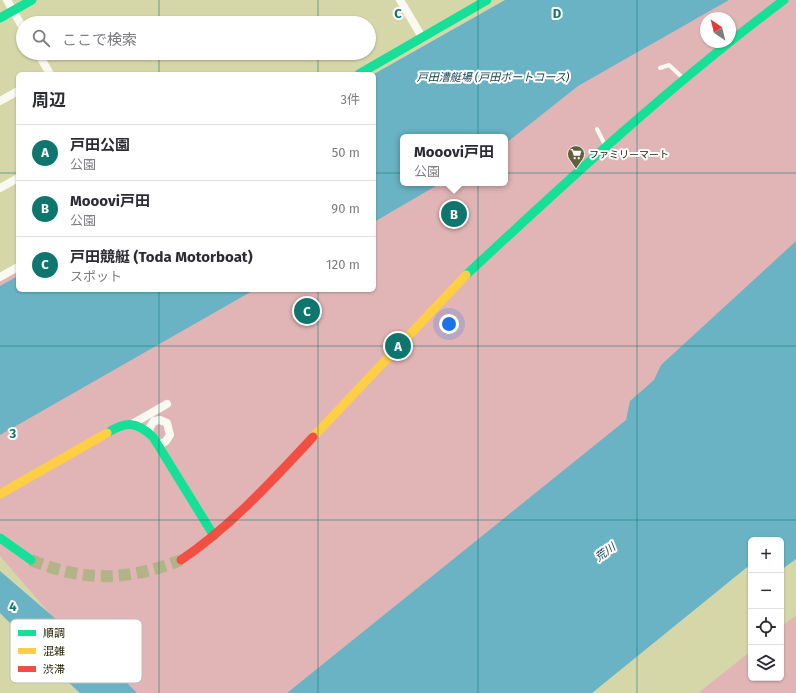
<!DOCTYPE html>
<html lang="ja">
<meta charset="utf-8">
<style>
:root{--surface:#fff;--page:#f7f7f7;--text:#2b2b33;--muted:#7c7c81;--line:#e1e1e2;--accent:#0f766e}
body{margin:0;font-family:"Fira Sans","Noto Sans JP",sans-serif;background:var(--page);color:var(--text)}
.controls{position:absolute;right:12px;bottom:12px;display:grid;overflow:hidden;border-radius:6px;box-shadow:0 1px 3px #0004}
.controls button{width:36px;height:36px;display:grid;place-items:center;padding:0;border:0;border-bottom:1px solid var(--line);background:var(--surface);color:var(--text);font:20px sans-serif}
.compass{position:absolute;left:700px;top:12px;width:36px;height:36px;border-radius:50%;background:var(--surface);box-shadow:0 1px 3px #0004;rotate:325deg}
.you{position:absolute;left:449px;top:324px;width:14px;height:14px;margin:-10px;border:3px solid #fff;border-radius:50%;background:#1a73e8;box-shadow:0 0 0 6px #1a73e833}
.badge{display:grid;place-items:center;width:26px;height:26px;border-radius:50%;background:var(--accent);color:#fff;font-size:13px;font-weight:700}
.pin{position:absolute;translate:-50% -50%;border:2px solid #fff;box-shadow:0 1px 4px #0006}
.popup{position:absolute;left:400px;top:134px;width:108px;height:52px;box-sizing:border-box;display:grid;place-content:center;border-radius:6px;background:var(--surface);filter:drop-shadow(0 1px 3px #0005);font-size:13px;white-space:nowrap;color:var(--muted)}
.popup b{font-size:15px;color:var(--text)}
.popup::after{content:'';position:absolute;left:50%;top:100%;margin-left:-8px;border:8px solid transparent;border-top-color:var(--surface)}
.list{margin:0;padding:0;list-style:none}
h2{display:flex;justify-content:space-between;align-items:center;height:52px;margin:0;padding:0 16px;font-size:17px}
h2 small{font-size:13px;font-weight:400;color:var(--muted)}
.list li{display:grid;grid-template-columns:26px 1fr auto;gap:12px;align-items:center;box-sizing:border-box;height:56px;padding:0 16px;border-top:1px solid var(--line)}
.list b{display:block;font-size:15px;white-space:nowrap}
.list p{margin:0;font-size:13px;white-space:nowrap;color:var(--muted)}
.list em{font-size:13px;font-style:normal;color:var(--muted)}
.icon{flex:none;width:22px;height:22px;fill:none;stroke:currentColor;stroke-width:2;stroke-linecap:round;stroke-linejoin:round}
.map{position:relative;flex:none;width:796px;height:693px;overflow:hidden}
.search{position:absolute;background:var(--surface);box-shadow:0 1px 3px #0004;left:16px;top:16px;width:360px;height:44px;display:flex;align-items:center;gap:10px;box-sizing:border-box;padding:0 14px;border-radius:22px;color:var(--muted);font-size:15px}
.panel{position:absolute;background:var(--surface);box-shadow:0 1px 3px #0004;left:16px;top:72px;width:360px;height:220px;border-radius:6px}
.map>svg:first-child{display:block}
.green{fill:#e1b5b6;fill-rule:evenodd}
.water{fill:#69b3c4}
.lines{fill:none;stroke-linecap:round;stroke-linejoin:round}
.secondary-tunnel{stroke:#b2b387;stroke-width:12;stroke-dasharray:12 6;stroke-linecap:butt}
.lane{stroke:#f9f9f2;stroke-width:4}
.street{stroke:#f9f9f2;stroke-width:8}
.fast{stroke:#16e098;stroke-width:9}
.slow{stroke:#ffcf43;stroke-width:9}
.jam{stroke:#f24e42;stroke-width:9}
.grid{fill:none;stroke:#0f766e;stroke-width:1;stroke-opacity:0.55}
.labels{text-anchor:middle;stroke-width:4;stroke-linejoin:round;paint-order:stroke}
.poi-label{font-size:10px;fill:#212100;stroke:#fff;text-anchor:start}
.water-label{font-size:11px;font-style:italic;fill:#0e3c4e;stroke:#fff}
.key{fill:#fff;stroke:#bcbcb2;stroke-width:1}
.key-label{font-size:11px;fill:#212100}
.grid-label{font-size:13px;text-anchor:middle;font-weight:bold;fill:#0f766e;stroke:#fff;stroke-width:4;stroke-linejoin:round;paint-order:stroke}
</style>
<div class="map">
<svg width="796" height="693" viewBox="0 0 796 693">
<rect width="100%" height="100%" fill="#d6d7a9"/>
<path class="green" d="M 515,0 L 796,0 L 796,402 L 406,693 L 118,693 L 0,556 L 0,279 L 18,271 L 18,290 L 374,290 L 374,83 ZM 706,18 L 730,18 L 730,42 L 706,42 ZM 403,137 L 505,137 L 505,183 L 403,183 Z
M 796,615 L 796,693 L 698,693 L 751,651 L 751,678 L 781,678 L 781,627 Z"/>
<path class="water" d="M 505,0 L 729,0 L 578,86 L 505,144 L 505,137 L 403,137 L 403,183 L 441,183 L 374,222 L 374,74 Z
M 796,241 L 796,559 L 781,570 L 781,540 L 751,540 L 751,564 L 592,693 L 287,693 L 626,420 L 630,401 L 654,380 L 661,365 Z
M 18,276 L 18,290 L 254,290 L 0,435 L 0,286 Z
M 0,571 L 85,644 L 87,643 L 137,693 L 80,693 L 54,669 L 48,670 L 36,682 L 12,657 L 22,647 L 24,637 L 0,613 Z"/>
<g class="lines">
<path class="secondary-tunnel" d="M 31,560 C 84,582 128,581 181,560"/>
<path class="lane" d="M 660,68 L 669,65 L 683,78
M 597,129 L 605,145"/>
<path class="street" d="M 7,0 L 23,28
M 400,0 L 422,37
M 38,53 L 50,74
M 0,101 L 18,91
M 0,188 L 18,178
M 0,277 L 18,267
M 132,424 L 167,404
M 149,433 L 150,427 L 154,421 L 160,420 L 167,423 L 170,435 L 166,441 L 158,446"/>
<path class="fast" d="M 0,18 L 32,0
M 359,74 L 487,0
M 466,275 C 569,179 672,84 784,0
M 107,433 C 126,421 136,421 153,437 L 214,536
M 0,538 L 31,560"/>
<path class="slow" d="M 313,437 L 466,275
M 0,494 L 107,433"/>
<path class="jam" d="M 181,560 C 231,526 272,481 313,437"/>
</g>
<path class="grid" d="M 159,0 L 159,23M 318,0 L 318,23M 478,0 L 478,693M 637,0 L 637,693M 159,53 L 159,74M 318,53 L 318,74M 0,173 L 18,173M 374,173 L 796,173M 159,290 L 159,693M 318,290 L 318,693M 0,346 L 796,346M 0,520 L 796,520"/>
<defs>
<g id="supermarket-pin" transform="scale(0.9)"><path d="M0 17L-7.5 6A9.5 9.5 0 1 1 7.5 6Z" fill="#60613b" stroke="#fff"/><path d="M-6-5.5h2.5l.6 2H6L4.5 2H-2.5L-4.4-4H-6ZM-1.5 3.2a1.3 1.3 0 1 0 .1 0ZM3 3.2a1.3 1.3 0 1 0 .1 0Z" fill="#fff"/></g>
</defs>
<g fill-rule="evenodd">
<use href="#supermarket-pin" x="576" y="154"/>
</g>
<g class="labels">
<g class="poi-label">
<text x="589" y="158">ファミリーマート</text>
</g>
<g class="water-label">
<text x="493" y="81">戸田漕艇場 (戸田ボートコース)</text>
<text transform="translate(605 552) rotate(-36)" y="4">荒川</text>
</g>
</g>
<rect x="10" y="619" width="132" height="64" rx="6" class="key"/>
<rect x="18" y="630" width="18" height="6" fill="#16e098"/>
<rect x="18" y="648" width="18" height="6" fill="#ffcf43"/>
<rect x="18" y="666" width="18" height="6" fill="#f24e42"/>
<g class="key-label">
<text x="43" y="637">順調</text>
<text x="43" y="655">混雑</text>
<text x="43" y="673">渋滞</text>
</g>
<g class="grid-label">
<text x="398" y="18">C</text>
<text x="557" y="18">D</text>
<text x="13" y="438">3</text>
<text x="13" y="611">4</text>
</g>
</svg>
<div class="controls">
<button>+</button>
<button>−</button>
<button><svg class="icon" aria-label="locate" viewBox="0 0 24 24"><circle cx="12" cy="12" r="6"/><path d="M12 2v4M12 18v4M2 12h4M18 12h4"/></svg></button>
<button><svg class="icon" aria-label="layers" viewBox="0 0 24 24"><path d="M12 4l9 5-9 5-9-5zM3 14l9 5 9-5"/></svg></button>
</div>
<svg class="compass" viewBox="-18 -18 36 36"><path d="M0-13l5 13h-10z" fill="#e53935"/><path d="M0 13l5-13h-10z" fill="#7c7c81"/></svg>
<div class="you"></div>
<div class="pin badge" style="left:398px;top:346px">A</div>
<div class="pin badge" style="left:454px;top:214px">B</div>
<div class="popup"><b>Mooovi戸田</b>公園</div>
<div class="pin badge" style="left:307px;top:311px">C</div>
<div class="search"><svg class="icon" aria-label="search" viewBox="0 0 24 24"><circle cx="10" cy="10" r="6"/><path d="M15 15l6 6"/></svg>ここで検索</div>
<section class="panel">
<h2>周辺<small>3件</small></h2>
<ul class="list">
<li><span class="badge">A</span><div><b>戸田公園</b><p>公園</p></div><em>50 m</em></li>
<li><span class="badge">B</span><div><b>Mooovi戸田</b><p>公園</p></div><em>90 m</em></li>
<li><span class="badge">C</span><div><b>戸田競艇 (Toda Motorboat)</b><p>スポット</p></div><em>120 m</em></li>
</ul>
</section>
</div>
